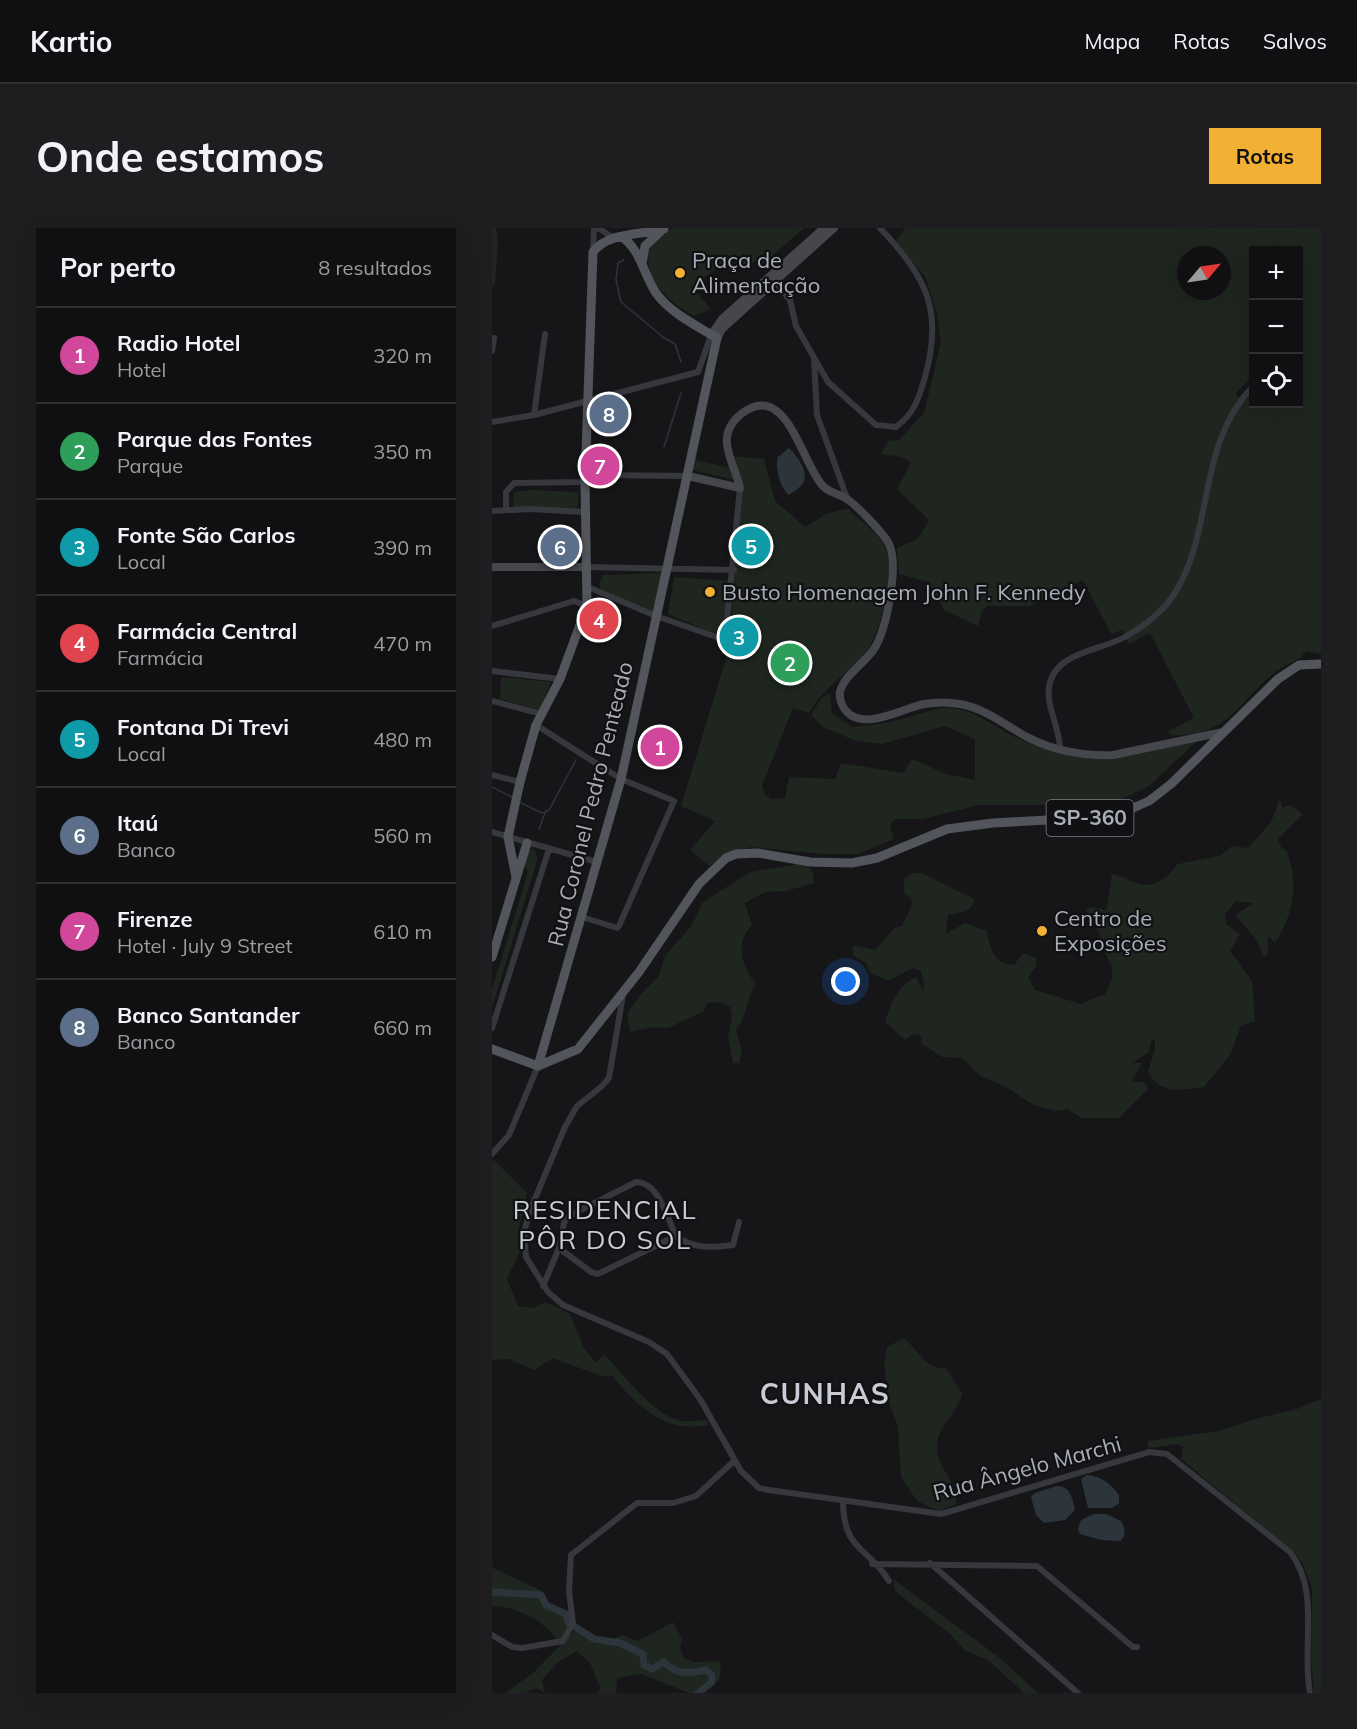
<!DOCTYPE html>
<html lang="pt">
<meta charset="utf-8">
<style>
:root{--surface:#101012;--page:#1e1e20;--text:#f1f3f6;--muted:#9c9d9f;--line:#303032;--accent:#f2b134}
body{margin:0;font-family:Mulish,sans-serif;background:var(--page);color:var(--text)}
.controls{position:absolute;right:18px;top:18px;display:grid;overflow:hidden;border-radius:0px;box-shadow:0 6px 24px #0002}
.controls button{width:54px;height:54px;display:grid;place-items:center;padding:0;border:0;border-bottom:2px solid var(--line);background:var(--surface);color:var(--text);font:30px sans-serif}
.compass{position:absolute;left:685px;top:18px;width:54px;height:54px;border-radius:50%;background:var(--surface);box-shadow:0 6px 24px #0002;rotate:61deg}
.you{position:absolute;left:354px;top:754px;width:21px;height:21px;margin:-15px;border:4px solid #fff;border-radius:50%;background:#1a73e8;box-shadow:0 0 0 9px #1a73e833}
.badge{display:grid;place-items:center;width:39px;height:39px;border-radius:50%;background:var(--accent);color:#fff;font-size:20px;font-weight:700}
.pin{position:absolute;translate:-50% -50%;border:3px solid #fff;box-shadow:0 2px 6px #0006}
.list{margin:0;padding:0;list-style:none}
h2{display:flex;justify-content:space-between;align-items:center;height:78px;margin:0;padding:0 24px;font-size:26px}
h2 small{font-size:20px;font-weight:400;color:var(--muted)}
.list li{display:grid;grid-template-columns:39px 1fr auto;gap:18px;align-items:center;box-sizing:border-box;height:96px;padding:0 24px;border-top:2px solid var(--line)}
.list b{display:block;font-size:22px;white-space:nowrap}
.list p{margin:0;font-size:20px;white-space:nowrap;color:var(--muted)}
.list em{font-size:20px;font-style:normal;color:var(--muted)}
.icon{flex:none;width:33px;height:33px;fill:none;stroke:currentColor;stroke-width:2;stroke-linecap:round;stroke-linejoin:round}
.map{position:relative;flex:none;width:829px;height:1465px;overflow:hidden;border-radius:0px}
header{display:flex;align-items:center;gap:36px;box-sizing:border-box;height:84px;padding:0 30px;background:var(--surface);border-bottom:2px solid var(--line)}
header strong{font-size:28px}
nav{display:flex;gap:33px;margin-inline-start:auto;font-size:21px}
.intro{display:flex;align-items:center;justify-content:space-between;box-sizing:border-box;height:144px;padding:0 36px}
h1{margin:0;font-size:42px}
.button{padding:15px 27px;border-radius:0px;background:var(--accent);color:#111;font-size:21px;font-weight:700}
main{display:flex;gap:36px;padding:0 36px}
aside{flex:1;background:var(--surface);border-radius:0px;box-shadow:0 6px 24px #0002}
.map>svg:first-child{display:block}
.green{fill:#1e261f;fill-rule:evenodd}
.water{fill:#2c353c}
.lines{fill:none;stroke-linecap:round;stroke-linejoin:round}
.stream{stroke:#2c353c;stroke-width:1.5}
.canal{stroke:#2c353c;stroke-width:7}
.street{stroke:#37383d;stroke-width:6}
.secondary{stroke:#45474d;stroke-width:8}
.primary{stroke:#53555c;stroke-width:9}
.poi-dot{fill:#f2b134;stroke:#111113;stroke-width:2}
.labels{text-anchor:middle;stroke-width:4.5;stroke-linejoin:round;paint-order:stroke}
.shield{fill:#111113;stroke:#7b7e86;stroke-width:1.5}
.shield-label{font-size:21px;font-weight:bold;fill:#a8adb8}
.poi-label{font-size:22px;fill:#a8adb8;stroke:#111113;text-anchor:start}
.street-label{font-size:22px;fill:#a8adb8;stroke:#111113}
.quarter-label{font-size:26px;letter-spacing:1.5px;fill:#c9ccd4;stroke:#111113}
.district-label{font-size:28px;font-weight:bold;letter-spacing:1.5px;fill:#c9ccd4;stroke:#111113}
</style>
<header>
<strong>Kartio</strong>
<nav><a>Mapa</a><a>Rotas</a><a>Salvos</a></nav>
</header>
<div class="intro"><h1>Onde estamos</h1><a class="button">Rotas</a></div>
<main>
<aside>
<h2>Por perto<small>8 resultados</small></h2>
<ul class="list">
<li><span class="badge" style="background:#d1479c">1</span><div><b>Radio Hotel</b><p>Hotel</p></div><em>320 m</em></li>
<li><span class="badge" style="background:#2e9e5b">2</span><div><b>Parque das Fontes</b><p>Parque</p></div><em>350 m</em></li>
<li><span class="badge" style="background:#0f9aa8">3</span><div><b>Fonte São Carlos</b><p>Local</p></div><em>390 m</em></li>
<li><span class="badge" style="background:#e0444e">4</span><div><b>Farmácia Central</b><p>Farmácia</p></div><em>470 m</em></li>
<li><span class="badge" style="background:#0f9aa8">5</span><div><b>Fontana Di Trevi</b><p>Local</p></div><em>480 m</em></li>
<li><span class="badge" style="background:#5c6f8a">6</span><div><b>Itaú</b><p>Banco</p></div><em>560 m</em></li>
<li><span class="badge" style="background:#d1479c">7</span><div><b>Firenze</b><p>Hotel · July 9 Street</p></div><em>610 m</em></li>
<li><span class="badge" style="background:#5c6f8a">8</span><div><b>Banco Santander</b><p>Banco</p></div><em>660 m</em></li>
</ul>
</aside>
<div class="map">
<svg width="829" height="1465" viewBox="0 0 829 1465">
<rect width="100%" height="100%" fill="#161618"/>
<path class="green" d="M 0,0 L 4,0 L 6,15 L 3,57 L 0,57 Z
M 180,0 L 312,0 L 269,37 L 264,32 L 254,41 L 242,27 L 200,59 L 219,81 L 202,88 C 176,74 151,51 157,19 Z
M 413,0 L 829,0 L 829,426 L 814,423 C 805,436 794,435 783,444 C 746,474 735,510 679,507 L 676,503 L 702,490 L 658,405 L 637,416 L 630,402 L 619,406 L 591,352 L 538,378 L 495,378 L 489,385 L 486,398 L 452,382 L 437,354 L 407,346 L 405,320 L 426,311 L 437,292 L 405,261 L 419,234 L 410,229 L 389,226 L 396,213 L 407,212 L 432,185 L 449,114 L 445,86 L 434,50 L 404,13 ZM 762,22 L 806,22 L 806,176 L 762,176 L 761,163 L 752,173 L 743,166 L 762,147 ZM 694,27 L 730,27 L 730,63 L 694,63 Z
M 240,228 L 272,231 L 283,273 L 313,299 L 336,285 L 356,281 C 368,292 387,305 394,321 C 403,343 388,408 373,426 C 354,448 330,460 317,485 L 301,480 L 270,558 L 273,566 L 279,571 L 293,570 L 297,549 L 343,551 L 349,535 L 411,545 L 420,531 L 454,546 L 483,552 L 483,511 L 453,498 L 390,516 L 364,513 L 331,499 L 319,487 L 330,469 L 338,465 L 340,485 L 361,499 C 375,497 391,496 406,492 C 423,488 440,480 459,480 C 485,482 503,500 525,510 C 599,543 631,529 706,512 L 657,558 L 616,577 L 487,577 L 430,591 L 402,591 L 398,598 L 402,611 L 366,626 L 331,626 L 259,619 L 231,629 L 217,638 L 198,622 L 223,593 L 189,578 L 236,424 L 250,262 Z
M 203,232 L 238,240 L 242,252 L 200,242 Z
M 40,262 L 87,264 L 85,282 L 21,281 L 22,264 Z
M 170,345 L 162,385 L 109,363 L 107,357 L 111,347 Z
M 182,349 L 239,353 L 228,408 L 176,386 Z
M 9,449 L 59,454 L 48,482 L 8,471 Z
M 788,570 L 790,580 L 798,577 L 811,586 L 786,611 L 789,619 L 795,623 C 807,657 802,685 783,715 L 776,708 L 776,726 L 772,729 L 764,711 L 743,687 L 762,675 L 744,673 L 733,687 L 734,696 L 748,706 L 738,723 L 760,753 L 763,793 L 749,798 L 738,827 L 712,859 C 691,862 666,867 656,843 L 663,822 L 663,810 L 659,814 L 656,825 L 640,835 L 650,835 L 640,853 L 654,855 L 656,861 L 627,890 L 590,890 L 575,881 L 564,883 L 541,877 L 516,860 L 487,847 L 470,830 L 450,829 L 429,815 L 430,808 L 421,806 L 413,812 L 393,794 C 398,777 406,757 424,749 L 431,763 L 432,756 L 429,743 L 421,740 L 396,753 L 377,744 L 375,736 L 361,727 L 361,717 L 383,722 L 402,700 L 410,698 L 420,676 L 419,670 L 412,664 L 412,651 L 421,645 L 430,645 L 482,671 C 480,686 467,684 456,687 L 454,706 L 473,695 L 495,703 C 497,719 503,738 522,737 L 531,725 L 544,730 L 545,737 L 536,749 L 543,762 L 589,776 L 613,766 L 620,750 L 620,739 L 610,718 L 607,704 L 594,683 L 598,679 L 614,682 L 620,646 C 645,652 651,667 677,647 C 680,644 682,639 686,636 L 727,628 L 740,618 L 756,620 L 779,594 Z
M 42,621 L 46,630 L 0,780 L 0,761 L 36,644 L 32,635 L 37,622 Z
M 308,636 L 314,637 L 321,644 L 322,655 L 294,663 L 273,664 L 253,675 L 260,697 C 242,715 250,739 264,756 C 253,773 256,787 244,802 L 250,822 L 247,835 L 241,835 L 236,809 L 240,788 L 238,779 L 229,774 L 215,775 L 212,783 L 176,800 L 162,799 L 138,804 L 135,786 L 149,766 L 166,749 L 173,728 L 200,697 L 210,675 L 258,644 Z
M 2,932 L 35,965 L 26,1004 L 28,1023 L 15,1051 L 26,1078 L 41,1080 L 54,1074 L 78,1086 L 92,1120 L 103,1134 L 113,1127 C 131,1146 160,1185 186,1192 C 194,1195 205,1192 214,1192 L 217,1197 C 172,1206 148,1180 120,1148 L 109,1148 L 61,1130 L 42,1142 L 17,1131 L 0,1132 L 0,933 Z
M 412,1110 C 425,1121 434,1142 454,1140 L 470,1165 C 467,1185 445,1197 445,1219 C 445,1240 466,1254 464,1276 L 447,1283 L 425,1273 L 409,1249 L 406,1199 L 397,1174 L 392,1137 L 395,1119 Z
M 829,1171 L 829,1465 L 822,1465 L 819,1431 L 820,1361 L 811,1336 L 802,1324 L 689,1231 L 691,1219 L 686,1216 L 657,1220 L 655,1213 L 726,1203 L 767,1190 L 805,1181 Z
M 0,1334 L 1,1340 L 50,1363 L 56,1376 L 79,1385 C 79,1397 75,1407 66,1415 C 58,1395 21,1377 0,1378 Z
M 401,1351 L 508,1430 L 546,1465 L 532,1465 L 496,1432 L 474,1423 L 458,1406 L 403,1363 Z
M 181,1394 L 190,1411 L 188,1420 L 192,1430 L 201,1434 L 227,1433 L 229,1442 L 227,1453 L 212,1459 L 206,1465 L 197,1465 L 149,1446 L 125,1450 L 124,1465 L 106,1465 L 108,1459 L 98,1435 L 85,1423 L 66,1434 L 50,1452 L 53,1465 L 44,1460 L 33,1465 L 14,1465 L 43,1443 L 85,1400 C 102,1412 111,1415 131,1407 L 146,1413 Z"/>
<path class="water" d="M 297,220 C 304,227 318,244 311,255 C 309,259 301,264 297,267 C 289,262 282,239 286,229 Z
M 595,1247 C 609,1248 619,1256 627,1267 L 627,1275 L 620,1280 L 596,1280 L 589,1251 Z
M 565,1258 C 579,1259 580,1270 583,1282 L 573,1292 L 552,1295 L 544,1287 L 539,1269 L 543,1265 Z
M 602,1286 L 614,1286 L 629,1293 C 633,1301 635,1307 628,1313 L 609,1312 L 588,1306 L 586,1301 L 589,1292 Z"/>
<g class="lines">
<path class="stream" d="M 132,32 L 126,35 L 124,52 L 129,74 L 171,109 L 183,116 L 189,134
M 172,219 L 189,165
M 0,559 L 20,569
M 29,575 L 50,585 L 57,582 L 84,532
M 47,601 L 53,585"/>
<path class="canal" d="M 0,1364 L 49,1367 L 54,1377 L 74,1386 L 76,1394 L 102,1411 L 128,1415 L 151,1426 L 152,1437 L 160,1441 L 172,1434 C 185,1447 197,1446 214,1442 L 220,1447 L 220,1454 L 206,1465"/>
<path class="street" d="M 106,0 L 120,9
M 101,23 L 102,0
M 280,50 L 298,72 L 304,98 L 336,154 L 384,197 L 404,199 C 422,186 427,170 433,149 C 452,82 434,49 388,0
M 0,123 L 2,110
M 322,132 L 325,187 L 355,270
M 206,144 L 219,107
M 42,187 L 53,106
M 0,194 L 42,187 L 206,144
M 14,282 L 14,264 L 22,255 L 90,254 L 104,247 L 196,248
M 0,283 L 39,281 L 93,284
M 94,339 L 242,342
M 96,359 L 164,388 L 233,412 L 248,260
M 0,398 L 82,373 L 95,378
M 0,443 L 68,451
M 0,473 L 50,486
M 44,497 L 129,551 L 182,573 L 127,698 L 125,700 L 90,689
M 568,521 C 568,500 554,478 557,459 C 562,424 608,423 633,409 C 652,398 669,386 681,368 C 724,302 703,218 762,157
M 0,547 L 28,554
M 0,604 L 105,634
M 131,767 L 117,850 L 109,859 L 85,878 L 73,899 L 37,985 L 32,1005 L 34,1029 L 56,1064 L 71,1077 L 157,1114 L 175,1126 L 208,1171 L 249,1243 L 267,1260 L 277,1262 L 449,1286 L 657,1224 L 675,1226 L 798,1324 C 829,1364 809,1418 818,1465
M 0,800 L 57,621
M 0,926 L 17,907 L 46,838
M 67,1020 L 99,1044 L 106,1046 L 184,1008 C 201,1021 220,1020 241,1017 L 247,994
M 51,1058 L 67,1020 L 72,995 L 77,988 L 144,954 C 167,954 175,990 184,1008
M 351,1272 C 351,1324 376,1318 397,1353
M 438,1335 L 586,1465
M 380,1336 L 545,1338 L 641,1419 L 645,1419
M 0,1407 L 20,1419 L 30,1420 L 71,1413 L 81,1395 L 77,1363 L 79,1327 L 145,1275 L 181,1275 L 204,1268 L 242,1233"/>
<path class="secondary" d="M 219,107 L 230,91 L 332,0
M 225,110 L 230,101 L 342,0
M 196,248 L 248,260 C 242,233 221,209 249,186 C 294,151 309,233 330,257 C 337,265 345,265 353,270 C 363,275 392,306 397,316 C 407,337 395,401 382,421 C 373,435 352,447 348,464 C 347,471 350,479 355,484 C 373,503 411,480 432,476 C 444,474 457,474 468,476 C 495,481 514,498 537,510 C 563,523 592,528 621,527 L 731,504
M 0,339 L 94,339"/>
<path class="primary" d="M 150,36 L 153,18 L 169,3
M 24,649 L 16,609 L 28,554 L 44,497 L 68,451 L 95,378 L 93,254 L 101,24 C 116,4 148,7 172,1
M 0,729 L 35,615
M 0,821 L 46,838
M 46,838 L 86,821 L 147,744 L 207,656 L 234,630 L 244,626 L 266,625 L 318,634 L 360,635 L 385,630 L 455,601 L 501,595 L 592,590 L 632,584 L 657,573 L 679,556 L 786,451 L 807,437 L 829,436
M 46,838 L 129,551 L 225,110 C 205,98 177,84 164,65 C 152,47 148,21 130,9"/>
</g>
<g class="poi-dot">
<circle cx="188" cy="45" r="6"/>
<circle cx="218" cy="364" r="6"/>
<circle cx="550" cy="703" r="6"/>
</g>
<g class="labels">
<rect class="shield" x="554.5" y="572" width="87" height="36" rx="4.5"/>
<g class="shield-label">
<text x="598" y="597">SP-360</text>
</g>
<g class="poi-label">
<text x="200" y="40">Praça de<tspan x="200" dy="25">Alimentação</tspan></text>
<text x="230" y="372">Busto Homenagem John F. Kennedy</text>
<text x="562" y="698">Centro de<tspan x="562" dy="25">Exposições</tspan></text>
</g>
<g class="street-label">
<text transform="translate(98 576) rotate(-76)" y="8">Rua Coronel Pedro Penteado</text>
<text transform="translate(535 1240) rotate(-15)" y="8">Rua Ângelo Marchi</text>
</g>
<g class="quarter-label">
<text x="113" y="991">RESIDENCIAL<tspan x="113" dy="30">PÔR DO SOL</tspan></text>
</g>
<g class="district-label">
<text x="333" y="1176">CUNHAS</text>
</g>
</g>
</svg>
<div class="controls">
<button>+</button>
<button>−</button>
<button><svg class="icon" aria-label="locate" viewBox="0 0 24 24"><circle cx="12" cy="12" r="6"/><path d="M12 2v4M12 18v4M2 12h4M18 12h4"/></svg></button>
</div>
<svg class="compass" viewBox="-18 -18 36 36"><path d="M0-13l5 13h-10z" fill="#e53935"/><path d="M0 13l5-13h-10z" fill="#9c9d9f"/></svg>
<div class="you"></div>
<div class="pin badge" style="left:168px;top:519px;background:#d1479c">1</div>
<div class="pin badge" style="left:298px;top:435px;background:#2e9e5b">2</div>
<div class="pin badge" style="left:247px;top:409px;background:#0f9aa8">3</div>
<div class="pin badge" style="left:107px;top:392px;background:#e0444e">4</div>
<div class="pin badge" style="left:259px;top:318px;background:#0f9aa8">5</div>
<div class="pin badge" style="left:68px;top:319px;background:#5c6f8a">6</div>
<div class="pin badge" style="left:108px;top:238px;background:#d1479c">7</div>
<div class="pin badge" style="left:117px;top:186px;background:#5c6f8a">8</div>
</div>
</main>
